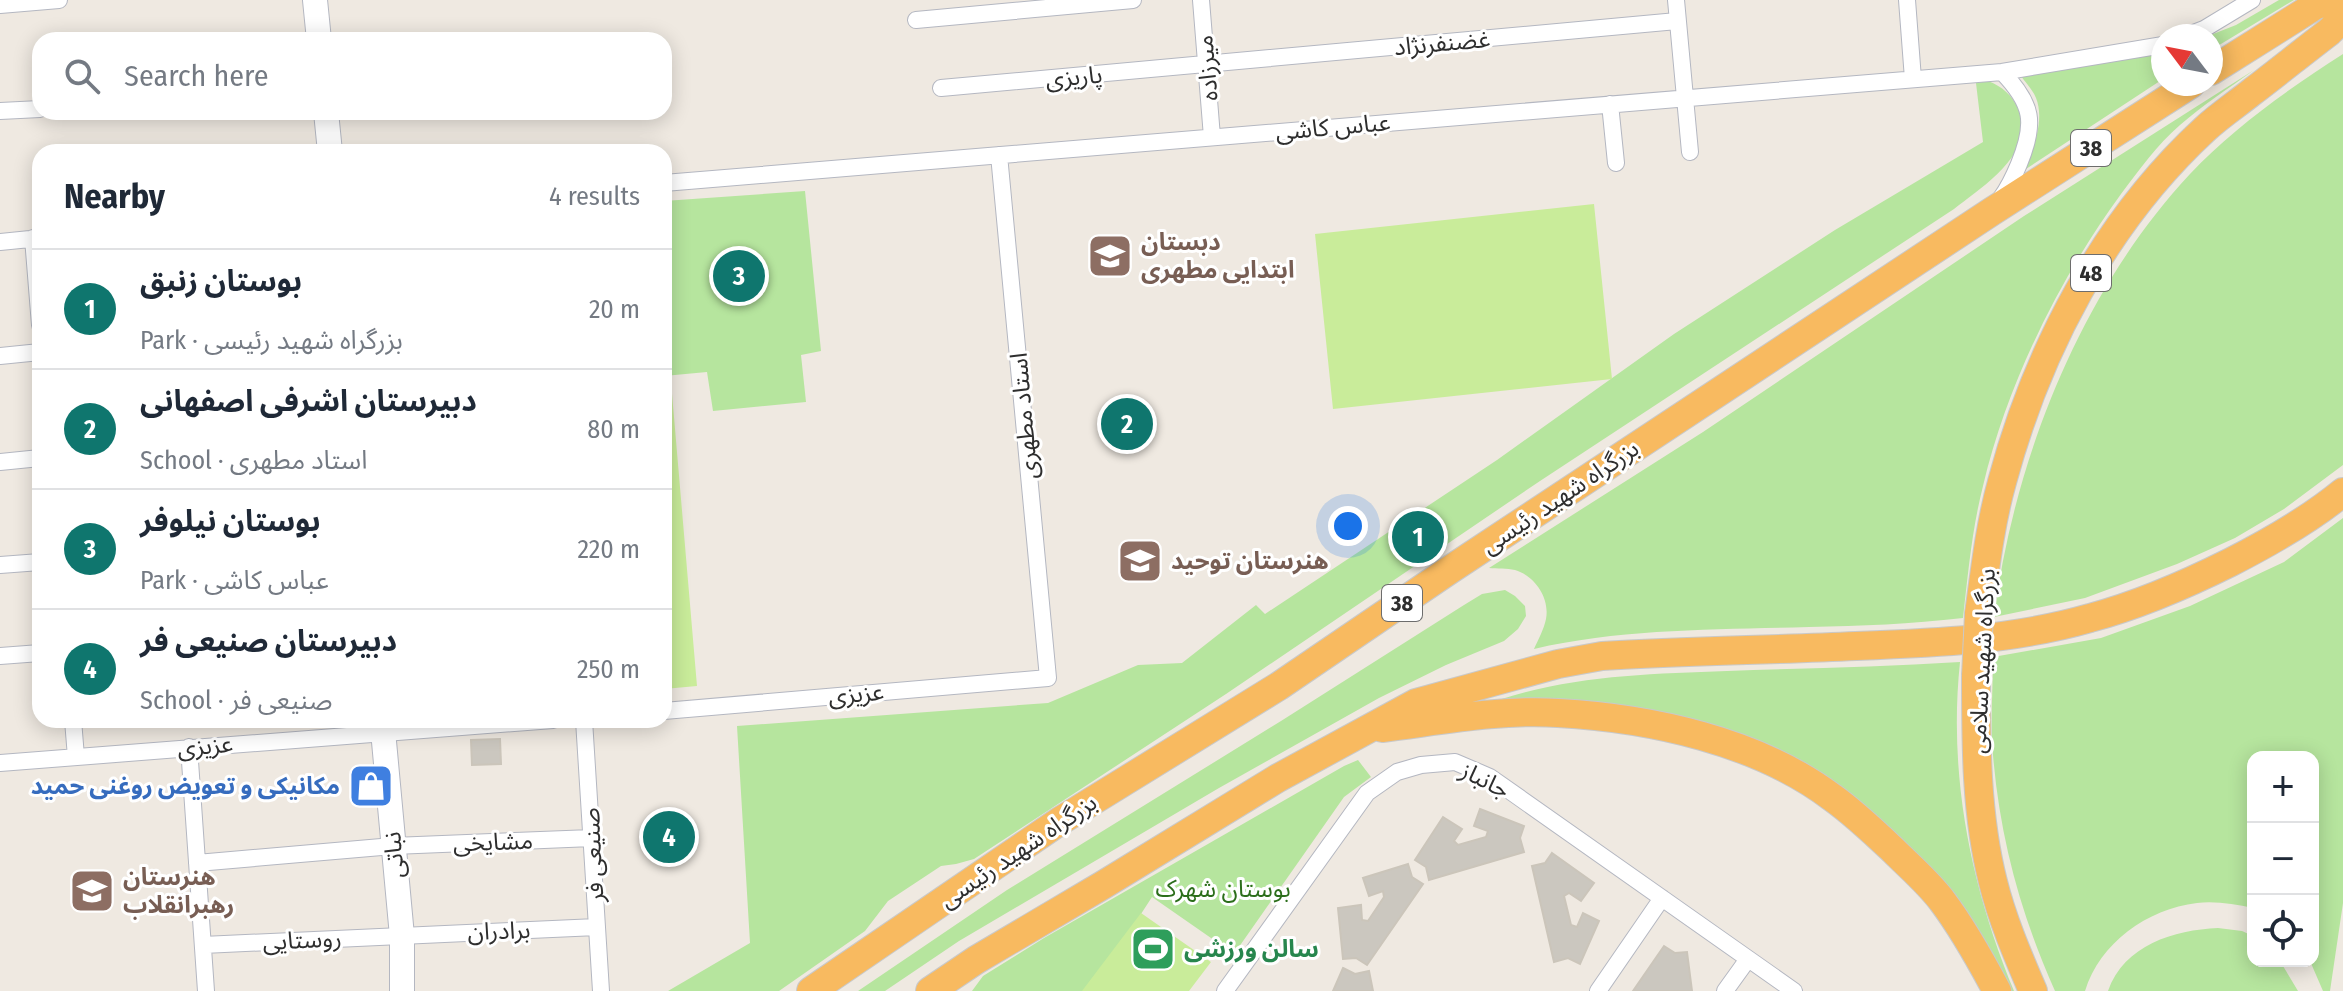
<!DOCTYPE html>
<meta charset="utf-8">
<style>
:root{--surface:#fff;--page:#f2f2f3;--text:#1f2937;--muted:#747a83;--line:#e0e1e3;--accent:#0f766e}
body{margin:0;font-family:"Fira Sans Condensed","Noto Sans Arabic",sans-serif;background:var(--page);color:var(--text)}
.controls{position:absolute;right:24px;bottom:24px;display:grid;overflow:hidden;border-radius:16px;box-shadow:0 4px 20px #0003}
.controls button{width:72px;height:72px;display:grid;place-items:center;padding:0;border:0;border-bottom:2px solid var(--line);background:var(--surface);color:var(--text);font:40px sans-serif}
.compass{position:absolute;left:2151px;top:24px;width:72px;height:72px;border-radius:50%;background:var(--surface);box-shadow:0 4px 20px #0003;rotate:302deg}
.you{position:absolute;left:1348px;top:526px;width:28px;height:28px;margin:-20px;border:6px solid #fff;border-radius:50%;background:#1a73e8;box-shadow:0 0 0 12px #1a73e833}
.badge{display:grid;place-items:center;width:52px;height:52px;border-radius:50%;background:var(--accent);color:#fff;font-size:26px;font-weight:700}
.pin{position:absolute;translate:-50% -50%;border:4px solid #fff;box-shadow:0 2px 8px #0006}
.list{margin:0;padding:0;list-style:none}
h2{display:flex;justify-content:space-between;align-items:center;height:104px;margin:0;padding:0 32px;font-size:34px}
h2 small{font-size:26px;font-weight:400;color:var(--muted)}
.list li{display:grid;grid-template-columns:52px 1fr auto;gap:24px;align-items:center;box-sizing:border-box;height:120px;padding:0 32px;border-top:2px solid var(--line)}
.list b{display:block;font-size:30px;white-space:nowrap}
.list p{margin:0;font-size:26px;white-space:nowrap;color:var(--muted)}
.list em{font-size:26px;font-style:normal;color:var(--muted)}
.icon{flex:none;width:44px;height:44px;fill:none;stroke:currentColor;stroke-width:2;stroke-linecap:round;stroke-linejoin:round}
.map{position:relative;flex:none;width:2343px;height:991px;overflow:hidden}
.search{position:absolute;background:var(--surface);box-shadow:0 4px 20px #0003;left:32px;top:32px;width:640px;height:88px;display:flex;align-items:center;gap:20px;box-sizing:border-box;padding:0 28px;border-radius:24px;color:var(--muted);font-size:30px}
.panel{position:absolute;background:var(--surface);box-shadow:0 4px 20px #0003;left:32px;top:144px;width:640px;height:584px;border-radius:24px}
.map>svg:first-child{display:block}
.green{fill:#b6e59e}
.pitch{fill:#c9ec9a}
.building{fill:#cbc7bf;stroke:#cbc5ba;stroke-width:2}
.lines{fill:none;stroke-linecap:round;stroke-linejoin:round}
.minor-casing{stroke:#b4b7c1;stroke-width:18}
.secondary-casing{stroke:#b4b7c1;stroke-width:26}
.trunk-casing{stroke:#c9c9c9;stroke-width:30}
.minor{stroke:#fff;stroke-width:16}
.secondary{stroke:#fff;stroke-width:24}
.trunk{stroke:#f8ba60;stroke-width:28}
.trunk-bridge-casing{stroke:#c9c9c9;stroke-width:30;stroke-linecap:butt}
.trunk-bridge{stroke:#f8ba60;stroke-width:28}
.labels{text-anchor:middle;stroke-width:6;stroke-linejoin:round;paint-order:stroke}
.shield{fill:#fff;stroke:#6d6d6d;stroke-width:2}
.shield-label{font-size:22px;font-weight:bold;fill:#2e2e2e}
.street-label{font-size:24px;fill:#2e2e2e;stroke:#fff}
.education-label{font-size:24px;font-weight:bold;fill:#785e54;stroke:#fff;text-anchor:start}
.shop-label{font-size:24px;font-weight:bold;fill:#366cbe;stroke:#fff;text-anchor:end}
.park-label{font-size:24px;fill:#2c6e1b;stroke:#fff}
.leisure-label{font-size:24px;font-weight:bold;fill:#27864d;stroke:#fff;text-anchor:start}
</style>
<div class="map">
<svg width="2343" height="991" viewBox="0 0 2343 991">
<rect width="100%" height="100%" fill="#efe9e1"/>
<path class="green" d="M 2279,0 L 2294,0 L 2211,50 L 2211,36 L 2208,36 L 2236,25 Z
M 2163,53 L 2163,79 L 2026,169 C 2033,148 2045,120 2036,98 C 2033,90 2025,82 2021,76 Z
M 2343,54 L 2343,465 L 2284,509 L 2235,538 L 2177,564 L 2085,598 L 1994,617 C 2014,459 2081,291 2190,174 C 2232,129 2291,87 2343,54 Z
M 2254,70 C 2229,88 2203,105 2180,125 C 2157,145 2139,170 2121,194 C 2059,279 2007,384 1983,486 C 1972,529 1968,574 1963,618 C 1911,624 1861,626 1809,627 C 1717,630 1625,628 1534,649 C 1538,640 1544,629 1546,619 C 1550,598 1535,576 1515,570 C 1507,568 1497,569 1489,568 L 1703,432 L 2024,216 Z
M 1988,81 C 2003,87 2012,95 2019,110 C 2037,153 1982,187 1954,209 L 1540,481 L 1226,694 L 974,859 L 956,864 L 941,866 L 888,901 L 865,931 L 779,991 L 668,991 L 750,943 L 737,726 L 1048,703 L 1138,665 L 1182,663 L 1256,605 L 1265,614 L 1497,460 L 1674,334 L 1835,230 L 1983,142 L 1976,83 Z
M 805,191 L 821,351 L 801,355 L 806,402 L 713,411 L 707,372 L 664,376 L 664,201 Z
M 2343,518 L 2343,903 L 2330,991 L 2323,991 L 2310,961 L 2313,961 L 2313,757 L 2253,757 L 2253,908 C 2235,904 2215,901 2197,903 C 2147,909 2100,943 2085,991 L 2055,991 C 2021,915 2000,839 1993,755 C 1990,723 1993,689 1993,657 L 2101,638 L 2190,606 L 2284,562 Z
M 1505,590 L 1515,596 L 1525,606 L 1526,616 L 1518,629 L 1504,641 L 1446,665 L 1379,698 L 1219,788 L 959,941 L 885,991 L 858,991 L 1007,890 L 1281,721 L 1464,605 L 1482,594 Z
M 1960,662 C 1948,776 1971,887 2014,991 L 2007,991 L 1967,922 L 1783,758 L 1479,707 C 1559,676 1643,674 1727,671 C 1805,668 1882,667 1960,662 Z
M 1358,760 L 1371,777 L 1344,797 L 1234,954 L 1152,897 L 1091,991 L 972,991 L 983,976 L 1044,938 L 1344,766 Z
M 2218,928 L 2242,931 L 2253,936 L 2253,961 L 2280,961 L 2298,991 L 2108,991 C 2124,945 2174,930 2218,928 Z"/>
<path class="pitch" d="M 1594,204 L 1612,379 L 1333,409 L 1315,234 Z
M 671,382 L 697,686 L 664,689 L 664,383 Z
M 1141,913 L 1211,962 L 1189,991 L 1082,991 Z"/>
<path class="building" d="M 500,739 L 501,764 L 472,765 L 471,740 Z
M 1480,809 L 1524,826 L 1520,838 L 1524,852 L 1429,880 L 1426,867 L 1415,860 L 1443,817 L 1462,829 L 1454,841 L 1458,845 L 1486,837 L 1488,831 L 1474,826 Z
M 1552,853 L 1594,883 L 1581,901 L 1569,893 L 1564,896 L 1571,925 L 1577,927 L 1583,913 L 1599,921 L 1580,964 L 1568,958 L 1554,962 L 1532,866 L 1545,863 Z
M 1408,864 L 1412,877 L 1423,884 L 1367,965 L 1356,958 L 1343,959 L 1338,908 L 1361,905 L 1362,920 L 1368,921 L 1384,897 L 1383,891 L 1369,896 L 1363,878 Z
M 1664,946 L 1675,953 L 1687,952 L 1692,991 L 1633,991 Z
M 1343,968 L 1355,974 L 1369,971 L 1373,991 L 1333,991 Z"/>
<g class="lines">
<g class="minor-casing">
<path id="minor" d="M 1201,0 L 1212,137
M 1676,0 L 1690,152
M 1907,0 L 1913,79
M 0,5 L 59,0
M 916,20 L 1133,0
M 2186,36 L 2204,29 L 2252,0
M 941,88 L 1677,21
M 1610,104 L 1616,163
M 0,111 L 40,109
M 664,183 L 2002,72 L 2163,45
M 2001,198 C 2009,187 2014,176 2019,164 C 2036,123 2033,104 2002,72
M 33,238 L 40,325
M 0,242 L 40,238
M 0,356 L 40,352
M 0,462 L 40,458
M 0,565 L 40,562
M 0,656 L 40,653
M 664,711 L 1048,678 L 999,155
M 73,720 L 76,757
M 584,720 L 601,991
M 189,747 L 206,991
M 0,763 L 553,720
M 197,863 L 393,846 L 592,838
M 203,945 L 597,927
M 1225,991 L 1367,793 L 1397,772 L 1421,765 L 1455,762 L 1490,777 L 1794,991
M 1598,991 L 1662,898
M 1725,991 L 1748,959"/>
</g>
<g class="secondary-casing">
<path id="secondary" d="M 315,0 L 319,40
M 326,112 L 330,152
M 382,720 L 402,936 L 402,991"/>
</g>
<g class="trunk-casing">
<path id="trunk" d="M 2211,71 L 2316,5 L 2334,0
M 1979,614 C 1985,570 1990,525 2002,482 C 2037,351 2104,222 2205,129 C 2220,115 2237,104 2253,91 C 2278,72 2304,51 2329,32 L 2343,18
M 1976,676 C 1976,745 1976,815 1993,882 C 2002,919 2018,956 2033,991
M 1382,728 C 1439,721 1500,709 1558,713 C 1650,718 1758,741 1833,798 C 1854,813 1874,832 1893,850 C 1910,867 1929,883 1943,902 C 1964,930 1981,961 1997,991
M 811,991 L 1060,821 L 1279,686 L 1448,571 L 1991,212 L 2191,84
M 930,991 L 976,960 L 1103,885 L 1278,778 L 1416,703 L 1558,664 L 1602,656 C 1687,651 1772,650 1856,646 C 1935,643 2014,640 2090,618 C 2139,605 2185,585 2231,562 C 2270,542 2309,520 2343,492"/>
</g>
<use href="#minor" class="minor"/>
<use href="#secondary" class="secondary"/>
<use href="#trunk" class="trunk"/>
<g class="trunk-bridge-casing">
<path id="trunk-bridge" d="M 1976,676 L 1979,614"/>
</g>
<use href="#trunk-bridge" class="trunk-bridge"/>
</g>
<defs>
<g id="school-square" transform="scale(2.3)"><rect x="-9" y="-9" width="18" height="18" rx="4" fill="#8d6e63" stroke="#fff"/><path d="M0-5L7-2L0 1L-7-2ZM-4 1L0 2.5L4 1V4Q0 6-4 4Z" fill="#fff"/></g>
<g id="shop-square" transform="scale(2.3)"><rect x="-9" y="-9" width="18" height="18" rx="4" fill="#3f7fe0" stroke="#fff"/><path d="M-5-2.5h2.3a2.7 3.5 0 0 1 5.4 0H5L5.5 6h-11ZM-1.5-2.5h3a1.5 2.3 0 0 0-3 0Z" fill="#fff"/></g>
<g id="stadium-square" transform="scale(2.3)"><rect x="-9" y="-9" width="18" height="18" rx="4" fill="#2e9e5b" stroke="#fff"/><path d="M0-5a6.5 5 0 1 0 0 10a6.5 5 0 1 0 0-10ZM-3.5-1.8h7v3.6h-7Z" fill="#fff"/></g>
</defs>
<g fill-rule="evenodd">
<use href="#school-square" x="1110" y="256"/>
<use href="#school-square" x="1140" y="561"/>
<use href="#shop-square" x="371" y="786"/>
<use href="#school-square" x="92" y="891"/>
<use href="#stadium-square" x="1153" y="949"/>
</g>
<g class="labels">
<g class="shield">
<rect x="2071" y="130" width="40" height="36" rx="6"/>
<rect x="2071" y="255" width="40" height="36" rx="6"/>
<rect x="1382" y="585" width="40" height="36" rx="6"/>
</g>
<g class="shield-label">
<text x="2091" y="156">38</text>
<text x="2091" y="281">48</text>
<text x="1402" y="611">38</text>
</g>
<g class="street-label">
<text transform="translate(1442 43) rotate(-5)" y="8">غضنفرنژاد</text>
<text transform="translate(1207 68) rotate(-95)" y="8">میرزاده</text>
<text transform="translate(1074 77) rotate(-5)" y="8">پاریزی</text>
<text transform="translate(1333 127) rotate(-5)" y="8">عباس کاشی</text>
<text transform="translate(1024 416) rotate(-95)" y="8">استاد مطهری</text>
<text transform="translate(1560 497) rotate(-34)" y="8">بزرگراه شهید رئیسی</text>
<text transform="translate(1982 661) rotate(-87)" y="8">بزرگراه شهید سلامی</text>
<text transform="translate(856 694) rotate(-5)" y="8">عزیزی</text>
<text transform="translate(205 746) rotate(-5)" y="8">عزیزی</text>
<text transform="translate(1485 780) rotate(27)" y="8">جانباز</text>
<text transform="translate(493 842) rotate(-2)" y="8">مشایخی</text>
<text transform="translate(1018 851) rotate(-34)" y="8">بزرگراه شهید رئیسی</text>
<text transform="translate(394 855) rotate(-95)" y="8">نباتی</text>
<text transform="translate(593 855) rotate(-93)" y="8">صنیعی فر</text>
<text transform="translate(499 931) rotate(-2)" y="8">برادران</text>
<text transform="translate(302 940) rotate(-3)" y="8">روستایی</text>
</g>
<g class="education-label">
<text x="1141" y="250">دبستان<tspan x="1141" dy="28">ابتدایی مطهری</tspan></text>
<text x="1171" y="569">هنرستان توحید</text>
<text x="123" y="885">هنرستان<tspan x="123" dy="28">رهبرانقلاب</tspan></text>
</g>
<g class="shop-label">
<text x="340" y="794">مکانیکی و تعویض روغنی حمید</text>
</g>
<g class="park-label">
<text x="1223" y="897">بوستان شهرک</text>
</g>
<g class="leisure-label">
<text x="1184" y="957">سالن ورزشی</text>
</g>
</g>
</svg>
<div class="controls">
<button>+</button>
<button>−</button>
<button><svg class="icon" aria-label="locate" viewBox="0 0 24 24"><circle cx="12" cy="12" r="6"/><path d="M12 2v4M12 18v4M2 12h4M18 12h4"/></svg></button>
</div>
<svg class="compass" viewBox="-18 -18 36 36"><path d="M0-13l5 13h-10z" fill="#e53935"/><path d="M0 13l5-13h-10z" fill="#747a83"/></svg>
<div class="you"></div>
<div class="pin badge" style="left:1418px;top:537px">1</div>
<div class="pin badge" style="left:1127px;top:424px">2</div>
<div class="pin badge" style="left:739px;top:276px">3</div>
<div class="pin badge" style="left:669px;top:837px">4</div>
<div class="search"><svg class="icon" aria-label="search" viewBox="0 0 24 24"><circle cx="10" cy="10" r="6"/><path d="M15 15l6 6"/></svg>Search here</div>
<section class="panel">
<h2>Nearby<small>4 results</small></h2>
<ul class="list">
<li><span class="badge">1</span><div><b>بوستان زنبق</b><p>Park · بزرگراه شهید رئیسی</p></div><em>20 m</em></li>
<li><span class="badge">2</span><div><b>دبیرستان اشرفی اصفهانی</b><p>School · استاد مطهری</p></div><em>80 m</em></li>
<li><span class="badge">3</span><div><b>بوستان نیلوفر</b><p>Park · عباس کاشی</p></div><em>220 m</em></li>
<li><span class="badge">4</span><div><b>دبیرستان صنیعی فر</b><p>School · صنیعی فر</p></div><em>250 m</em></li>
</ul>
</section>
</div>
